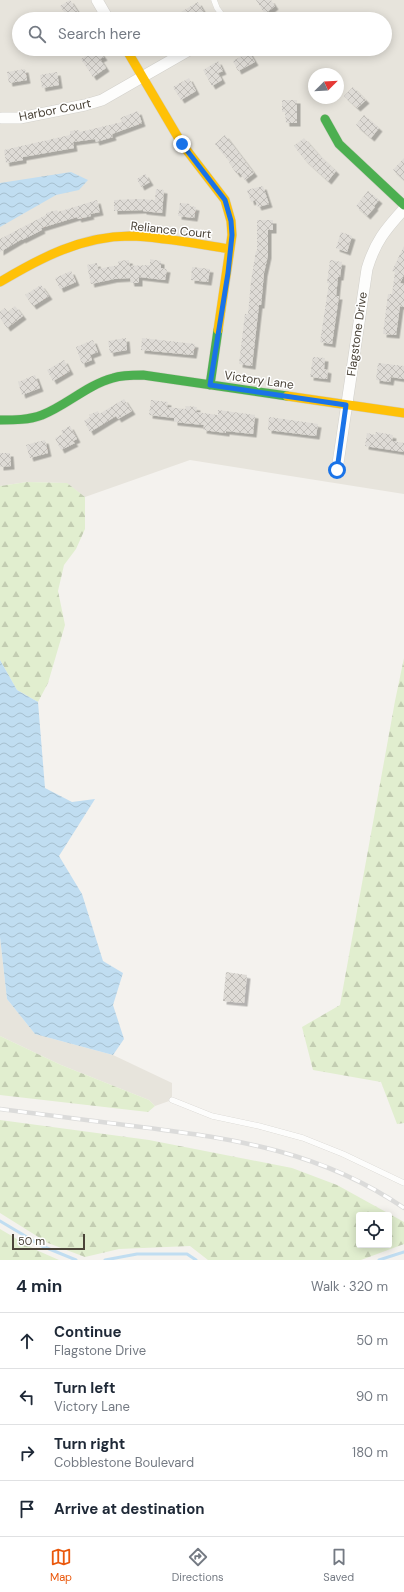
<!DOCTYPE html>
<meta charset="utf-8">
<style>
:root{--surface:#fff;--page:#f2f2f3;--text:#1f2937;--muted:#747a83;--line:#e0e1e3;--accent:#ea580c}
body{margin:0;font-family:"DM Sans",sans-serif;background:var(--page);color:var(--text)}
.controls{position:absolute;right:12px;bottom:12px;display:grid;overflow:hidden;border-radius:4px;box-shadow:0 2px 10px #0003}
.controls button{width:36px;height:36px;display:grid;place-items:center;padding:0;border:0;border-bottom:1px solid var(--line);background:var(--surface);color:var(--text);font:20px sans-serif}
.compass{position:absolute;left:308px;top:68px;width:36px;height:36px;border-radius:50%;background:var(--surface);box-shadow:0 2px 10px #0003;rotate:66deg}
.scale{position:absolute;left:12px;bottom:10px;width:73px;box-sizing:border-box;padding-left:4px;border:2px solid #4b4439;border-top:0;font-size:11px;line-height:14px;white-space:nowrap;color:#4b4439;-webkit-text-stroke:3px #fff;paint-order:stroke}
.stop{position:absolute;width:12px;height:12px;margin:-9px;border:3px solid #1a73e8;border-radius:50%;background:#fff}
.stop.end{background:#1a73e8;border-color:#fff;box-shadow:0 1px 4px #0008}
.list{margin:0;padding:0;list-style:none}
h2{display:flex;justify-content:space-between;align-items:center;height:52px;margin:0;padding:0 16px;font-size:17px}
h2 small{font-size:13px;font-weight:400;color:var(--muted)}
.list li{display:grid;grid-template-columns:26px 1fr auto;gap:12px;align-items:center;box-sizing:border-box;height:56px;padding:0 16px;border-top:1px solid var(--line)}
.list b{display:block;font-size:15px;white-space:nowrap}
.list p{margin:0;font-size:13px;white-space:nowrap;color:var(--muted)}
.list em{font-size:13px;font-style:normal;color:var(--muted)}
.icon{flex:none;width:22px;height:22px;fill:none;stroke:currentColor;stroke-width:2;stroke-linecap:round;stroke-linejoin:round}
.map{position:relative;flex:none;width:404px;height:1260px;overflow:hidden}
.search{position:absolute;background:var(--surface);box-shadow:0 2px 10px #0003;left:12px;right:12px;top:12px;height:44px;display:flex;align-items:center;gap:10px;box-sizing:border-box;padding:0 14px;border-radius:22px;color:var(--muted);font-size:15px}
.sheet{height:276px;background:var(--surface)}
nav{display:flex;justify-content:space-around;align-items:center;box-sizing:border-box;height:56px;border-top:1px solid var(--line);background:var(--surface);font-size:11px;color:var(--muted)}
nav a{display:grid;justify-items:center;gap:2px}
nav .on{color:var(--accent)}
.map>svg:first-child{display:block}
.residential{fill:#e7e4dc;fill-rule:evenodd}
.forest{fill:url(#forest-firs);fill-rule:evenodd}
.water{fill:url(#water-waves)}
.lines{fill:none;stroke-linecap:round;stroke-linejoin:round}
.stream{stroke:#c0ddf1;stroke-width:3}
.building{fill:url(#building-cross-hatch);filter:url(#shadow)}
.lane-casing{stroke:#d2d0cb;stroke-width:6}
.street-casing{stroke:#d2d0cb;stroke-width:12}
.fast-casing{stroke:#d3cfc5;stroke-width:10}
.slow-casing{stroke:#d3cfc5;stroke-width:10}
.lane{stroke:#fdfdfc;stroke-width:5.5}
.street{stroke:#fdfdfc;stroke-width:11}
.fast{stroke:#4caf50;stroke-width:9}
.slow{stroke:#ffc107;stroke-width:9}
.rail-casing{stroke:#dbdbda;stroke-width:4.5}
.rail{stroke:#fff;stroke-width:3;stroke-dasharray:9;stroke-linecap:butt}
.route{stroke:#1a73e8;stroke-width:5}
.labels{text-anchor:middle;stroke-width:3;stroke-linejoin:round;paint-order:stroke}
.street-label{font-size:12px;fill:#4b4439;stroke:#fff}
</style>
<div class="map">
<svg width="404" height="1260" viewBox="0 0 404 1260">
<defs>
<pattern id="forest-firs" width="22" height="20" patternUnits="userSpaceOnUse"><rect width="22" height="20" fill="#e1eecf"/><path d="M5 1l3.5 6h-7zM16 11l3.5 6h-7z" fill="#c3cdb2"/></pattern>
<pattern id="water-waves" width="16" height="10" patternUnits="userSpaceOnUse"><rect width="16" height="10" fill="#c0ddf1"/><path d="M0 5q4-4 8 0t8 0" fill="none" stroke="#a6bfcf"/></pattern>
<pattern id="building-cross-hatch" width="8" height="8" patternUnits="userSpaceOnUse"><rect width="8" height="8" fill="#dedbd6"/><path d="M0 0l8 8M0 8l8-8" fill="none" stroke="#c0bdb8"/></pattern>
<filter id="shadow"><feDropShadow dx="3.5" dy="3.5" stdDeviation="0" flood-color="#0004"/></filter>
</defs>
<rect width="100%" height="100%" fill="#f4f2ee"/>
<path class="residential" d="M 0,0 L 404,0 L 404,494 L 190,460 L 85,497 L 66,483 L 27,482 L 0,486 ZM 19,19 L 385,19 L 385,49 L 19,49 ZM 314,74 L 338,74 L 338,98 L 314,98 Z
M 0,937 L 7,999 L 35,1034 L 113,1055 L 172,1083 L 172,1100 L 155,1106 L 149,1100 L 61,1065 L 0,1036 Z"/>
<path class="forest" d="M 27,482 L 67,483 L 85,497 L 85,529 L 76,549 L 64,565 L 58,591 L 65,625 L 48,683 L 38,702 L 17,690 L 0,660 L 0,486 Z
M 404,658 L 404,1123 L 397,1124 L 381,1082 L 313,1070 L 302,1027 L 340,1005 L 395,701 Z
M 0,1036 L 61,1065 L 149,1100 L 155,1106 L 148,1112 L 0,1095 Z
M 0,1120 L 149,1140 L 292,1168 L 337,1185 L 404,1222 L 404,1244 L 361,1260 L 208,1260 L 190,1246 L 119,1249 L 85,1257 L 48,1243 L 0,1213 ZM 359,1215 L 389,1215 L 389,1245 L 359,1245 Z
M 0,1229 L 34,1249 L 59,1260 L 0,1260 Z"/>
<path class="water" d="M 71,172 L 88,180 L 79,190 L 56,195 L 0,227 L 0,183 Z
M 0,660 L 17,690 L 38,702 L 45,788 L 72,802 L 95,799 L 59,856 L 82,894 L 103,961 L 123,973 L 113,1005 L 124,1039 L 113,1055 L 35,1034 L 7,999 L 0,937 Z"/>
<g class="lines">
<path class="stream" d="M 0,1221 L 42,1246 L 76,1260
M 105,1260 L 137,1254 L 187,1254 L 196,1260
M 379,1260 L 404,1252"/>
</g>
<path class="building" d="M 70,0 L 80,15 L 73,19 L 69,19 L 60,6 Z
M 256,0 L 271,0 L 275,6 L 265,14 Z
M 198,2 L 205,14 L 195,19 L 186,19 L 181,12 Z
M 97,49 L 98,49 L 104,57 L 100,59 L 106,68 L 93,77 L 81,59 Z
M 249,52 L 255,62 L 238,71 L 233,61 Z
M 218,61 L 223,71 L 218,73 L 222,80 L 212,86 L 203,70 Z
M 25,69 L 27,80 L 9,83 L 7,72 Z
M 57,72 L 59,85 L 42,88 L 40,75 Z
M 189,78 L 196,91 L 181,100 L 173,87 Z
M 353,87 L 366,100 L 357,108 L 344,96 Z
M 282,100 L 297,100 L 297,123 L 286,123 L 285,112 L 282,112 Z
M 138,111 L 142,123 L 112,134 L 113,137 L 96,142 L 95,139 L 73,142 L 74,148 L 23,157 L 23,160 L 6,163 L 4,150 L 70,135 L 70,131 L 79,130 L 80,132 L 122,122 L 120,118 Z
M 364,115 L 379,128 L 371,138 L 356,125 Z
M 225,135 L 254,173 L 245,180 L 239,172 L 237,174 L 229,163 L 230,162 L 215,144 Z
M 304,138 L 318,154 L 336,171 L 328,181 L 305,160 L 294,146 Z
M 404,158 L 404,180 L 393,170 Z
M 145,174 L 150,182 L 141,187 L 137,179 Z
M 263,186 L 269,204 L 258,207 L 255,200 L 251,202 L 247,190 Z
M 156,189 L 164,190 L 162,213 L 143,211 L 143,210 L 114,211 L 114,200 L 139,199 L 155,200 Z
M 368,191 L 379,200 L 374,206 L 375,207 L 367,216 L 356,206 Z
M 97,200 L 100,212 L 90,214 L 91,216 L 78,219 L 77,217 L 41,228 L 42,230 L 22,240 L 22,239 L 0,252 L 0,239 L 46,215 L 46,213 L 57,210 L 58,212 Z
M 180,203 L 190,204 L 189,206 L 196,207 L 194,218 L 178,216 Z
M 257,220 L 273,220 L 273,230 L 268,230 L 268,255 L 264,273 L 261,305 L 259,305 L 252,366 L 239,364 L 245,314 L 248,314 L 251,281 L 256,251 L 257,251 Z
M 341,232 L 352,236 L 347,252 L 336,248 Z
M 404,246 L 404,275 L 400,283 L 404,284 L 404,307 L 400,306 L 396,335 L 383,334 L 388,294 L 392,294 L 395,272 L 392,271 Z
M 150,259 L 161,261 L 161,268 L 167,269 L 165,280 L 139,277 L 139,283 L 131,283 L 130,278 L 114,279 L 91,284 L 87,265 L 97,263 L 98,269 L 119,265 L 118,261 L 129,260 L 130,266 L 150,265 Z
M 330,260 L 342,262 L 340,277 L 338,277 L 336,296 L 339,296 L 332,344 L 320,342 L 329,283 L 327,283 Z
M 192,267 L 210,269 L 208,282 L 191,280 Z
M 71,271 L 76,282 L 60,289 L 55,278 Z
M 41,285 L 49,296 L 33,306 L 25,295 Z
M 15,306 L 23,316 L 7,328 L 0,318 L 0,312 L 5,308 L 8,312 Z
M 126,338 L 127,350 L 110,353 L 108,341 Z
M 142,338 L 195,344 L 193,355 L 141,350 Z
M 93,340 L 98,352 L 90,355 L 92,360 L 82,364 L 76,347 Z
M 313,357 L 325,358 L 324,369 L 328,370 L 327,379 L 310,377 Z
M 64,360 L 70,371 L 53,381 L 47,370 Z
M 378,363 L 404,366 L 404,379 L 391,377 L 390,382 L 376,380 Z
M 35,375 L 40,388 L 22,395 L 18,382 Z
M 124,399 L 132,411 L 118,419 L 116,416 L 90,432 L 84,421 L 90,417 L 89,415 L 98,411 L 99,414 Z
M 151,400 L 168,402 L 167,407 L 185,409 L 186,406 L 197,407 L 196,412 L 218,415 L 218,410 L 255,415 L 253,434 L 226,431 L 226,433 L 203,430 L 204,425 L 174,422 L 174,418 L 149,415 Z
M 269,417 L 318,424 L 316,436 L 268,430 Z
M 70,426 L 77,439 L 73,441 L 75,443 L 61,450 L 55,438 L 63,434 L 61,431 Z
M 376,432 L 393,435 L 392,441 L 404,443 L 404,452 L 365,446 L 367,433 L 375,435 Z
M 45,440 L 48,453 L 30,458 L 26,445 Z
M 0,453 L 10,453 L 11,466 L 0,467 Z
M 226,972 L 247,975 L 244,1003 L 223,1001 Z"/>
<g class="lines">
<g class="lane-casing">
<path id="lane" d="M 214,0 L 217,8 L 225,19
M 172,1100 L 212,1116 L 259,1126 L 303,1138 L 343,1154 L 404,1183"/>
</g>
<g class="street-casing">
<path id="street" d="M 97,0 L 108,19
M 2,118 L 20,118 L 85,105 L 102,100 L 191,49
M 337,470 L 367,269 C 375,242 385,230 404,209"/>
</g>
<g class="fast-casing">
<path id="fast" d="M 325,119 L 339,144 L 404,205
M 210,385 L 218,330
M 0,420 C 14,420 29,420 42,415 C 67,405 87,385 113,378 C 122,375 133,375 143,375 L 287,396"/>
</g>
<g class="slow-casing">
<path id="slow" d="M 126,49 L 182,144 L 225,200 L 231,221 L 232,235 L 218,330
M 0,282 C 40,258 82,236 130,236 C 164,237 197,244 230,249
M 287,396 L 404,413"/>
</g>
<use href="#lane" class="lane"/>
<use href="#street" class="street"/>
<use href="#fast" class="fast"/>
<use href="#slow" class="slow"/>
<g class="rail-casing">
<path id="rail" d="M 0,1109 C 47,1115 94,1121 141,1127 C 237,1139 322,1152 404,1208"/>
</g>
<use href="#rail" class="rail"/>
</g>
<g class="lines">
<path class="route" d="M 182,144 L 225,200 L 231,221 L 232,235 L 228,273 L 210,385 L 346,405 L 337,470"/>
</g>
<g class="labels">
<g class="street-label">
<text transform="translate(55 110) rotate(-11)" y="4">Harbor Court</text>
<text transform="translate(171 230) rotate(6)" y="4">Reliance Court</text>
<text transform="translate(357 334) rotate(-82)" y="4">Flagstone Drive</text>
<text transform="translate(259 380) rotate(8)" y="4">Victory Lane</text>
</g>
</g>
</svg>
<div class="controls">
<button><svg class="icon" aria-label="locate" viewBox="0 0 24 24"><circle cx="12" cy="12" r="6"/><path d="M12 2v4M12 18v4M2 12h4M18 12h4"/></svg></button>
</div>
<svg class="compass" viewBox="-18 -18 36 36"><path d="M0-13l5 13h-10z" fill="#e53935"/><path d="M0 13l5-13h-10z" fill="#747a83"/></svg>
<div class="scale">50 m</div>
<div class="stop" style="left:337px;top:470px"></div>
<div class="stop end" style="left:182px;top:144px"></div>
<div class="search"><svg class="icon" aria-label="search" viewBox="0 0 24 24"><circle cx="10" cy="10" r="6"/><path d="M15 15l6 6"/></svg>Search here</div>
</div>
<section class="sheet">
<h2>4 min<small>Walk · 320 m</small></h2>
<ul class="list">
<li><svg class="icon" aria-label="ahead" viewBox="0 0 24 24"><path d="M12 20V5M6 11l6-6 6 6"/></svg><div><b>Continue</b><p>Flagstone Drive</p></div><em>50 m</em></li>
<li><svg class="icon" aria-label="left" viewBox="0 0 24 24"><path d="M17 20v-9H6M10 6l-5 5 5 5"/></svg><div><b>Turn left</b><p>Victory Lane</p></div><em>90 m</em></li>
<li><svg class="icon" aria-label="right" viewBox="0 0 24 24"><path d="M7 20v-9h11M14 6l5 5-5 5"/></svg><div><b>Turn right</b><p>Cobblestone Boulevard</p></div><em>180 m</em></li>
<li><svg class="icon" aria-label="arrive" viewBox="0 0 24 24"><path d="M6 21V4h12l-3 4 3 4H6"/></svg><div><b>Arrive at destination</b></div></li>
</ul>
</section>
<nav>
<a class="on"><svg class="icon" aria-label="map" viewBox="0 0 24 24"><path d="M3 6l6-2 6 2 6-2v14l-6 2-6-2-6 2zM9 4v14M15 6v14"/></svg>Map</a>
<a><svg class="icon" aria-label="directions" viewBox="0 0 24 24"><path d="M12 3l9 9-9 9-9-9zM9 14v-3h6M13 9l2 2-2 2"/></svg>Directions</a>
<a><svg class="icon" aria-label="saved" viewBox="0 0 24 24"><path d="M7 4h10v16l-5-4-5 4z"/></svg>Saved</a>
</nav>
